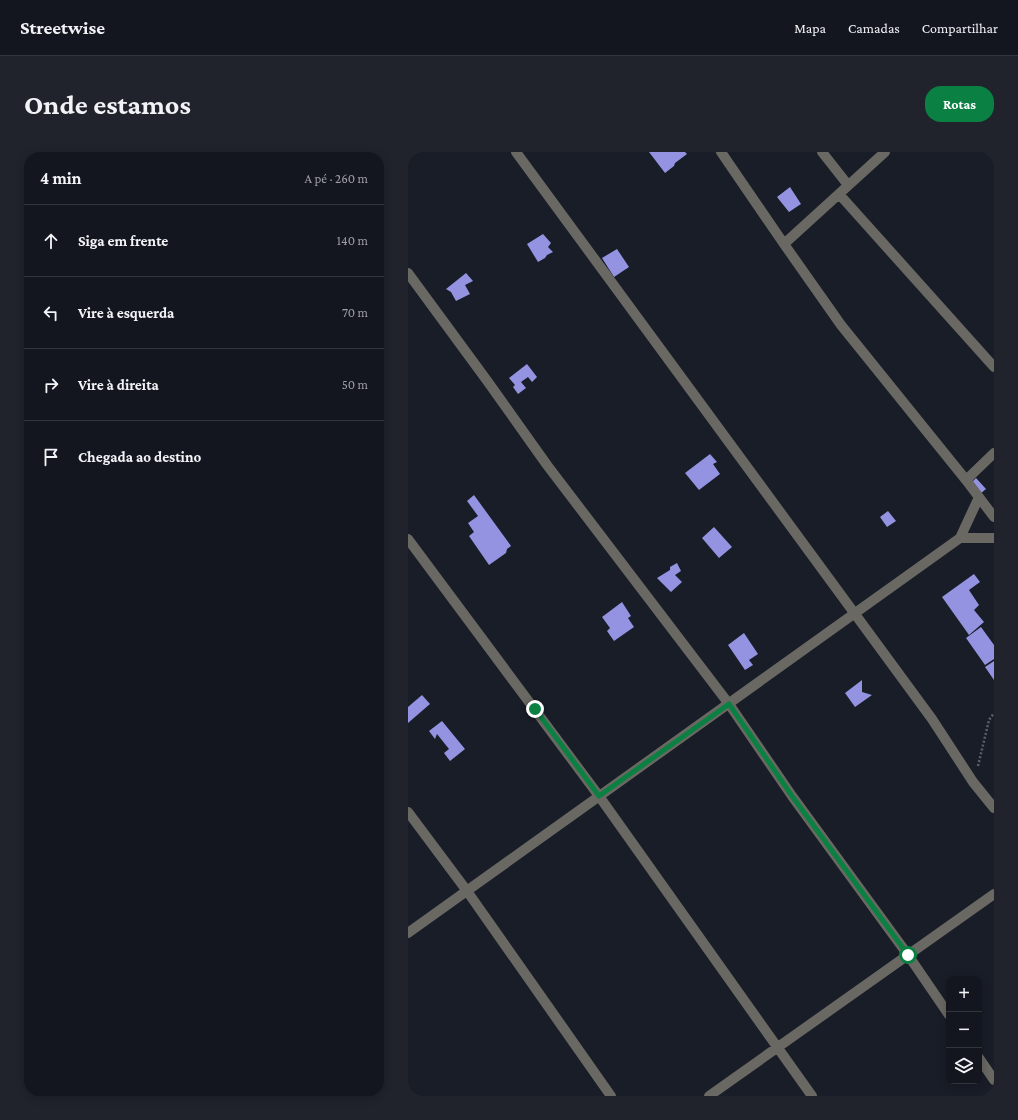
<!DOCTYPE html>
<html lang="pt">
<meta charset="utf-8">
<style>
:root{--surface:#13161e;--page:#20232b;--text:#f1f3f6;--muted:#9d9fa4;--line:#32353c;--accent:#0b8043}
body{margin:0;font-family:"Crimson Pro",serif;background:var(--page);color:var(--text)}
.controls{position:absolute;right:12px;bottom:12px;display:grid;overflow:hidden;border-radius:8px;box-shadow:0 2px 10px #0003}
.controls button{width:36px;height:36px;display:grid;place-items:center;padding:0;border:0;border-bottom:1px solid var(--line);background:var(--surface);color:var(--text);font:20px sans-serif}
.stop{position:absolute;width:12px;height:12px;margin:-9px;border:3px solid #0b8043;border-radius:50%;background:#fff}
.stop.end{background:#0b8043;border-color:#fff;box-shadow:0 1px 4px #0008}
.list{margin:0;padding:0;list-style:none}
h2{display:flex;justify-content:space-between;align-items:center;height:52px;margin:0;padding:0 16px;font-size:17px}
h2 small{font-size:13px;font-weight:400;color:var(--muted)}
.list li{display:grid;grid-template-columns:26px 1fr auto;gap:12px;align-items:center;box-sizing:border-box;height:72px;padding:0 16px;border-top:1px solid var(--line)}
.list b{display:block;font-size:15px;white-space:nowrap}
.list em{font-size:13px;font-style:normal;color:var(--muted)}
.icon{flex:none;width:22px;height:22px;fill:none;stroke:currentColor;stroke-width:2;stroke-linecap:round;stroke-linejoin:round}
.map{position:relative;flex:none;width:586px;height:944px;overflow:hidden;border-radius:16px}
header{display:flex;align-items:center;gap:24px;box-sizing:border-box;height:56px;padding:0 20px;background:var(--surface);border-bottom:1px solid var(--line)}
header strong{font-size:19px}
nav{display:flex;gap:22px;margin-inline-start:auto;font-size:14px}
.intro{display:flex;align-items:center;justify-content:space-between;box-sizing:border-box;height:96px;padding:0 24px}
h1{margin:0;font-size:28px}
.button{padding:10px 18px;border-radius:16px;background:var(--accent);color:#fff;font-size:14px;font-weight:700}
main{display:flex;gap:24px;padding:0 24px}
aside{flex:1;background:var(--surface);border-radius:16px;box-shadow:0 2px 10px #0003}
.map>svg:first-child{display:block}
.building{fill:#9393e1}
.lines{fill:none;stroke-linecap:round;stroke-linejoin:round}
.path{stroke:#5b5f68;stroke-width:2.5;stroke-dasharray:2 2;stroke-linecap:butt}
.minor{stroke:#6a6862;stroke-width:10}
.route{stroke:#0b8043;stroke-width:5}
</style>
<header>
<strong>Streetwise</strong>
<nav><a>Mapa</a><a>Camadas</a><a>Compartilhar</a></nav>
</header>
<div class="intro"><h1>Onde estamos</h1><a class="button">Rotas</a></div>
<main>
<aside>
<h2>4 min<small>A pé · 260 m</small></h2>
<ul class="list">
<li><svg class="icon" aria-label="ahead" viewBox="0 0 24 24"><path d="M12 20V5M6 11l6-6 6 6"/></svg><div><b>Siga em frente</b></div><em>140 m</em></li>
<li><svg class="icon" aria-label="left" viewBox="0 0 24 24"><path d="M17 20v-9H6M10 6l-5 5 5 5"/></svg><div><b>Vire à esquerda</b></div><em>70 m</em></li>
<li><svg class="icon" aria-label="right" viewBox="0 0 24 24"><path d="M7 20v-9h11M14 6l5 5-5 5"/></svg><div><b>Vire à direita</b></div><em>50 m</em></li>
<li><svg class="icon" aria-label="arrive" viewBox="0 0 24 24"><path d="M6 21V4h12l-3 4 3 4H6"/></svg><div><b>Chegada ao destino</b></div></li>
</ul>
</aside>
<div class="map">
<svg width="586" height="944" viewBox="0 0 586 944">
<rect width="100%" height="100%" fill="#191d28"/>
<path class="building" d="M 241,0 L 277,0 L 279,2 L 267,11 L 266,14 L 257,21 Z
M 382,35 L 393,52 L 381,60 L 369,45 Z
M 135,82 L 143,91 L 140,95 L 145,100 L 139,103 L 137,106 L 130,110 L 119,92 Z
M 209,97 L 221,115 L 206,125 L 194,106 Z
M 58,121 L 65,129 L 57,133 L 62,142 L 48,149 L 43,140 L 38,137 Z
M 119,212 L 129,225 L 124,230 L 120,225 L 113,230 L 118,236 L 110,242 L 105,235 L 107,233 L 101,226 Z
M 302,302 L 309,310 L 305,312 L 312,322 L 291,338 L 277,321 Z
M 568,326 L 578,337 L 572,342 L 562,332 Z
M 66,343 L 103,394 L 99,397 L 98,401 L 81,413 L 61,384 L 66,380 L 60,371 L 70,364 L 59,349 Z
M 480,359 L 488,369 L 479,375 L 472,365 Z
M 306,375 L 324,395 L 311,406 L 294,386 Z
M 269,411 L 273,419 L 267,423 L 274,430 L 263,440 L 249,426 L 262,418 L 262,415 Z
M 566,422 L 572,430 L 561,438 L 571,453 L 566,458 L 576,470 L 561,483 L 534,445 Z
M 214,450 L 223,464 L 220,466 L 226,475 L 206,489 L 199,479 L 202,476 L 194,465 Z
M 573,475 L 586,493 L 586,507 L 577,513 L 558,486 Z
M 336,481 L 350,502 L 341,508 L 345,513 L 337,518 L 320,493 Z
M 586,509 L 586,528 L 577,515 Z
M 454,528 L 454,540 L 464,543 L 447,555 L 437,541 Z
M 14,543 L 22,552 L 0,571 L 0,555 Z
M 34,569 L 57,597 L 42,609 L 36,601 L 41,597 L 29,582 L 27,587 L 21,579 Z"/>
<g class="lines">
<path class="path" d="M 570,614 L 581,568 L 586,561"/>
<path class="minor" d="M 108,0 L 524,567 L 565,630 L 586,656
M 313,0 L 376,92 L 433,173 L 558,328 L 586,365
M 414,0 L 440,33
M 431,42 L 586,215
M 376,92 L 477,0
M 0,121 L 80,230 L 139,313 L 321,552 L 384,644 L 500,803 L 541,863
M 558,328 L 586,301
M 552,386 L 586,386
M 0,387 L 191,644 L 404,944
M 0,660 L 59,739 L 203,944
M 0,781 L 552,386 L 571,345
M 571,906 L 586,928
M 301,944 L 586,742"/>
</g>
<g class="lines">
<path class="route" d="M 127,557 L 191,644 L 321,552 L 384,644 L 500,803"/>
</g>
</svg>
<div class="controls">
<button>+</button>
<button>−</button>
<button><svg class="icon" aria-label="layers" viewBox="0 0 24 24"><path d="M12 4l9 5-9 5-9-5zM3 14l9 5 9-5"/></svg></button>
</div>
<div class="stop" style="left:500px;top:803px"></div>
<div class="stop end" style="left:127px;top:557px"></div>
</div>
</main>
